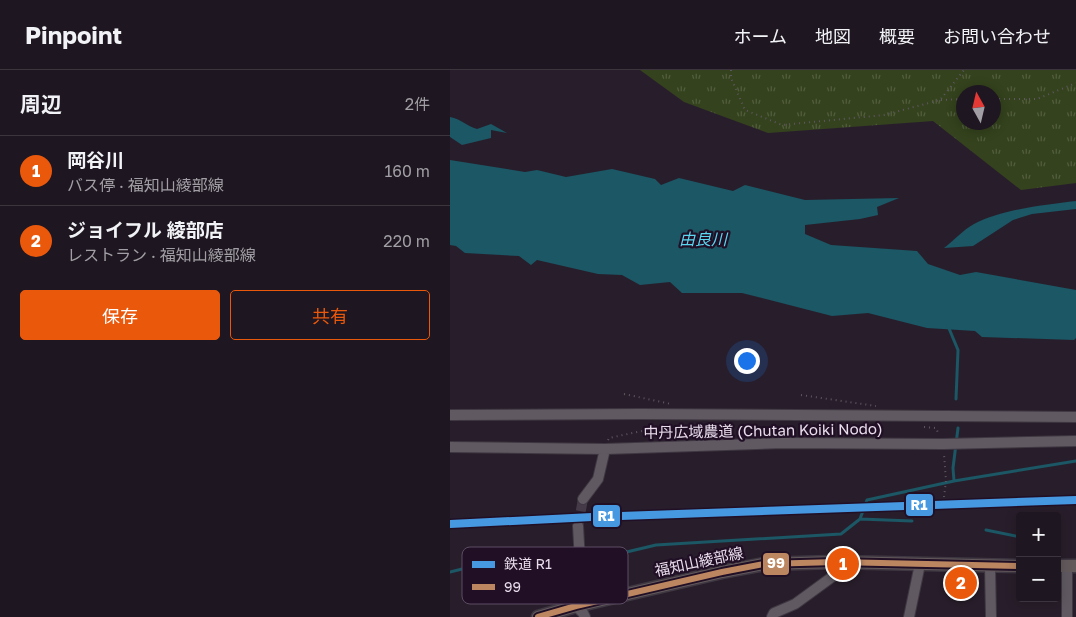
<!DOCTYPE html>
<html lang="ja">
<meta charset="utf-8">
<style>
:root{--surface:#1e1620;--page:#2b232d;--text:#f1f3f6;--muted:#a19fa5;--line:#3c353e;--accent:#ea580c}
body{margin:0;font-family:"Golos Text","Noto Sans JP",sans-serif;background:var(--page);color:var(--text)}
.controls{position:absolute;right:15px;bottom:15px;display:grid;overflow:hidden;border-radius:5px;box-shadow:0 2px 12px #0003}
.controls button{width:45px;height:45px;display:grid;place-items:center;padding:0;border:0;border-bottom:1px solid var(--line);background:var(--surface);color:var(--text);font:25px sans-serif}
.compass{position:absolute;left:506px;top:15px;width:45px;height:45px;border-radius:50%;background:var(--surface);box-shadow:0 2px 12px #0003;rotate:352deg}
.you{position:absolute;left:296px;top:290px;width:18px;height:18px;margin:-12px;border:4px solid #fff;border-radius:50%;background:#1a73e8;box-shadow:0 0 0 8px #1a73e833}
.badge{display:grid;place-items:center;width:32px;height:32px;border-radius:50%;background:var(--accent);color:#fff;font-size:16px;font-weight:700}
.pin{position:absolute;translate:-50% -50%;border:2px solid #fff;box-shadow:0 1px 5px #0006}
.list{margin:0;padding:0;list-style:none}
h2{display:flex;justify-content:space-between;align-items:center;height:65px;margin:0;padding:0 20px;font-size:21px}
h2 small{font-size:16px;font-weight:400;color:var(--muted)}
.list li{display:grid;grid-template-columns:32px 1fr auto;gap:15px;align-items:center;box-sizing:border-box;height:70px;padding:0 20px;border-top:1px solid var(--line)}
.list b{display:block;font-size:19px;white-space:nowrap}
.list p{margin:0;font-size:16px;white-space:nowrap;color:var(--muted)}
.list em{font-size:16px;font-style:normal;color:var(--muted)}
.actions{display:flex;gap:10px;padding:15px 20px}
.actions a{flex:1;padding:11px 0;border:1px solid var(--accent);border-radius:5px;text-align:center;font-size:18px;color:var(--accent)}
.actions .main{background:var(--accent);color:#fff}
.map{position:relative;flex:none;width:626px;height:547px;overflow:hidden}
header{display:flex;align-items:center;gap:30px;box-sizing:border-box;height:70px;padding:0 25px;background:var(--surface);border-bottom:1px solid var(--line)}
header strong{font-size:24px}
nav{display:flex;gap:28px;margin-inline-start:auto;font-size:18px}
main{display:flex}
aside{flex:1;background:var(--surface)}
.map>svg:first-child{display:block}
.park{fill:url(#park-tufts);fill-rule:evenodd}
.water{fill:#1b5765}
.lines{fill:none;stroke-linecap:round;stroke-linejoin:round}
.stream{stroke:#1b5765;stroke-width:3}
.minor-tunnel{stroke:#453b48;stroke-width:10;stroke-dasharray:10 5;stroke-linecap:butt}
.minor-casing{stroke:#3f3842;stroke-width:12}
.major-casing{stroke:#3f3842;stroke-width:15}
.path{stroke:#5e5661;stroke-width:2;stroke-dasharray:1 4;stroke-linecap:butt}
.minor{stroke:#605962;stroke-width:10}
.major{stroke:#635a5c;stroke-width:12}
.bus-1-casing{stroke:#210f26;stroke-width:10}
.bus-1{stroke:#bb8660;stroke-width:6}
.rail-1-casing{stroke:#210f26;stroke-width:11}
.rail-1{stroke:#4699e1;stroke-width:8}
.labels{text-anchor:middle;stroke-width:4.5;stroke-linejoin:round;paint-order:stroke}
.street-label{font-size:15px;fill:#eadeed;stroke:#210f26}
.water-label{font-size:16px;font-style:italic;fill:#5ad7f1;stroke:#210f26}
.key{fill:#210f26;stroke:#5d4d62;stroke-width:1}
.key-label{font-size:14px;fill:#eadeed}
.line-badge{stroke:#210f26;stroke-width:2}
.badge-label{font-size:14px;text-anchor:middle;font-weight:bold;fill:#fff}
</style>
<header>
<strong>Pinpoint</strong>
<nav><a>ホーム</a><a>地図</a><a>概要</a><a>お問い合わせ</a></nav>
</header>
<main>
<aside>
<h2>周辺<small>2件</small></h2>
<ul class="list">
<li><span class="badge">1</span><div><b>岡谷川</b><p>バス停 · 福知山綾部線</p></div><em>160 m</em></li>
<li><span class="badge">2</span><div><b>ジョイフル 綾部店</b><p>レストラン · 福知山綾部線</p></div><em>220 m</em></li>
</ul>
<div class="actions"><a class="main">保存</a><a>共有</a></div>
</aside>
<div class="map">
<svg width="626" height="547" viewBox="0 0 626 547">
<defs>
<pattern id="park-tufts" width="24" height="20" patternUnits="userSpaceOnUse" patternTransform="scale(1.25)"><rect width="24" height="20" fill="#34421d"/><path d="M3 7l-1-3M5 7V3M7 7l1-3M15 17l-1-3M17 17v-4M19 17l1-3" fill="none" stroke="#525d3e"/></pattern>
</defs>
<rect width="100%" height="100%" fill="#281e2b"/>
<path class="park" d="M 190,0 L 626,0 L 626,113 L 571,120 L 483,51 L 318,63 L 234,32 ZM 514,22 L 544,22 L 544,52 L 514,52 Z"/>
<path class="water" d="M 0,47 C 11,49 17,56 27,59 L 41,54 L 57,63 L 41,60 L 41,68 L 12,75 L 0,67 Z
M 0,90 L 75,102 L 87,100 L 116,107 L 162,99 L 205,109 L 211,115 L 229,108 L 283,121 L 295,115 L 355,130 L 449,128 L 427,137 L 428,145 L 410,149 L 355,155 L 355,164 L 381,175 L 467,181 L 478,194 L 510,205 L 526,202 L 626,220 L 626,268 L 624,270 L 532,267 L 525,261 L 477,258 L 418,243 L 382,246 L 292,223 L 232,223 L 220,212 L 190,215 L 172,205 L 148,204 L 87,190 L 81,195 L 69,186 L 15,183 L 6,176 L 0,175 Z
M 626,131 L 626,139 L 582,144 L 563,150 L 523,176 L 494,178 C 503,171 513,160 524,154 C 553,139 594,135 626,131 Z"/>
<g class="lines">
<path class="stream" d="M 498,256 L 508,280 L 506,329
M 504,411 L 503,398 L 508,358
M 410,449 L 462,451
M 536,460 L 570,467
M 0,502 L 20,497 L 65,504 L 88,503 L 206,475 L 391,464 L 410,449 L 417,430 L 504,411 L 626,391"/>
<path class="minor-tunnel" d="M 128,456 L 133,429"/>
<g class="minor-casing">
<path id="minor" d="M 0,345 L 191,344 L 626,347
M 0,377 L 155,379 L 333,373 L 493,374 L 626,371
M 133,429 L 148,409 L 155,379
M 128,456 L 130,492 L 121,515 L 126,536 L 133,543 L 135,547
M 540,496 L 541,547
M 322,547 L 324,543 L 345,534 L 382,507 L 386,492
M 459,547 L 470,494
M 617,547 L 617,496"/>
</g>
<g class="major-casing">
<path id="major" d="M 607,496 L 626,496
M 88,547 L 126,536 L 272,502 L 314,494 L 386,492 L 570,496"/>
</g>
<path class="path" d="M 281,0 L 281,8 L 295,40 L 332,55 L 434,45 L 490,30 L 514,0
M 544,29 L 587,29 L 626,13
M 491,30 L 514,29
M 174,324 L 221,334
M 351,325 L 426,336
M 474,357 L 486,358 L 489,365
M 158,370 L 159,368 L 225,354
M 494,427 L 496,411 L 494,384"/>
<use href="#minor" class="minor"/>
<use href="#major" class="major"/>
<g class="bus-1-casing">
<path id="bus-1" d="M 88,547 L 126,536 L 272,502 L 314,494 L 386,492 L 570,496"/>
</g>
<use href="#bus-1" class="bus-1"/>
<g class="rail-1-casing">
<path id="rail-1" d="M 0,454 L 142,447 L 626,430"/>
</g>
<use href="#rail-1" class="rail-1"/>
</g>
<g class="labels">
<g class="street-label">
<text transform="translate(313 361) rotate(-1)" y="5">中丹広域農道 (Chutan Koiki Nodo)</text>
<text transform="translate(249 492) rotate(-12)" y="5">福知山綾部線</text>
</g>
<g class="water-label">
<text x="253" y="175">由良川</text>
</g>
</g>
<rect x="12" y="477" width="166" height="57" rx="8" class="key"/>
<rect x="22" y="491" width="23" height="7" fill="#4699e1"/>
<rect x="22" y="514" width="23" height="6" fill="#bb8660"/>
<g class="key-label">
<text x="54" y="499">鉄道 R1</text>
<text x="54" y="522">99</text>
</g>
<g class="line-badge">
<rect x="455" y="423" width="29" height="24" rx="5" fill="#4699e1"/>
<rect x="142" y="434" width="29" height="24" rx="5" fill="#4699e1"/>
<rect x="312" y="482" width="28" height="24" rx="5" fill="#bb8660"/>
</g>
<g class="badge-label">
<text x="469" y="440">R1</text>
<text x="156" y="451">R1</text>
<text x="326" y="498">99</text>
</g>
</svg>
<div class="controls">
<button>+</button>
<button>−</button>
</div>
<svg class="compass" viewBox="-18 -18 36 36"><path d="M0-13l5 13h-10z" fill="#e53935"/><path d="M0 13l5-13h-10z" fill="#a19fa5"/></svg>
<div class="you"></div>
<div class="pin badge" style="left:393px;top:494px">1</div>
<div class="pin badge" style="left:511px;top:513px">2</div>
</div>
</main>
